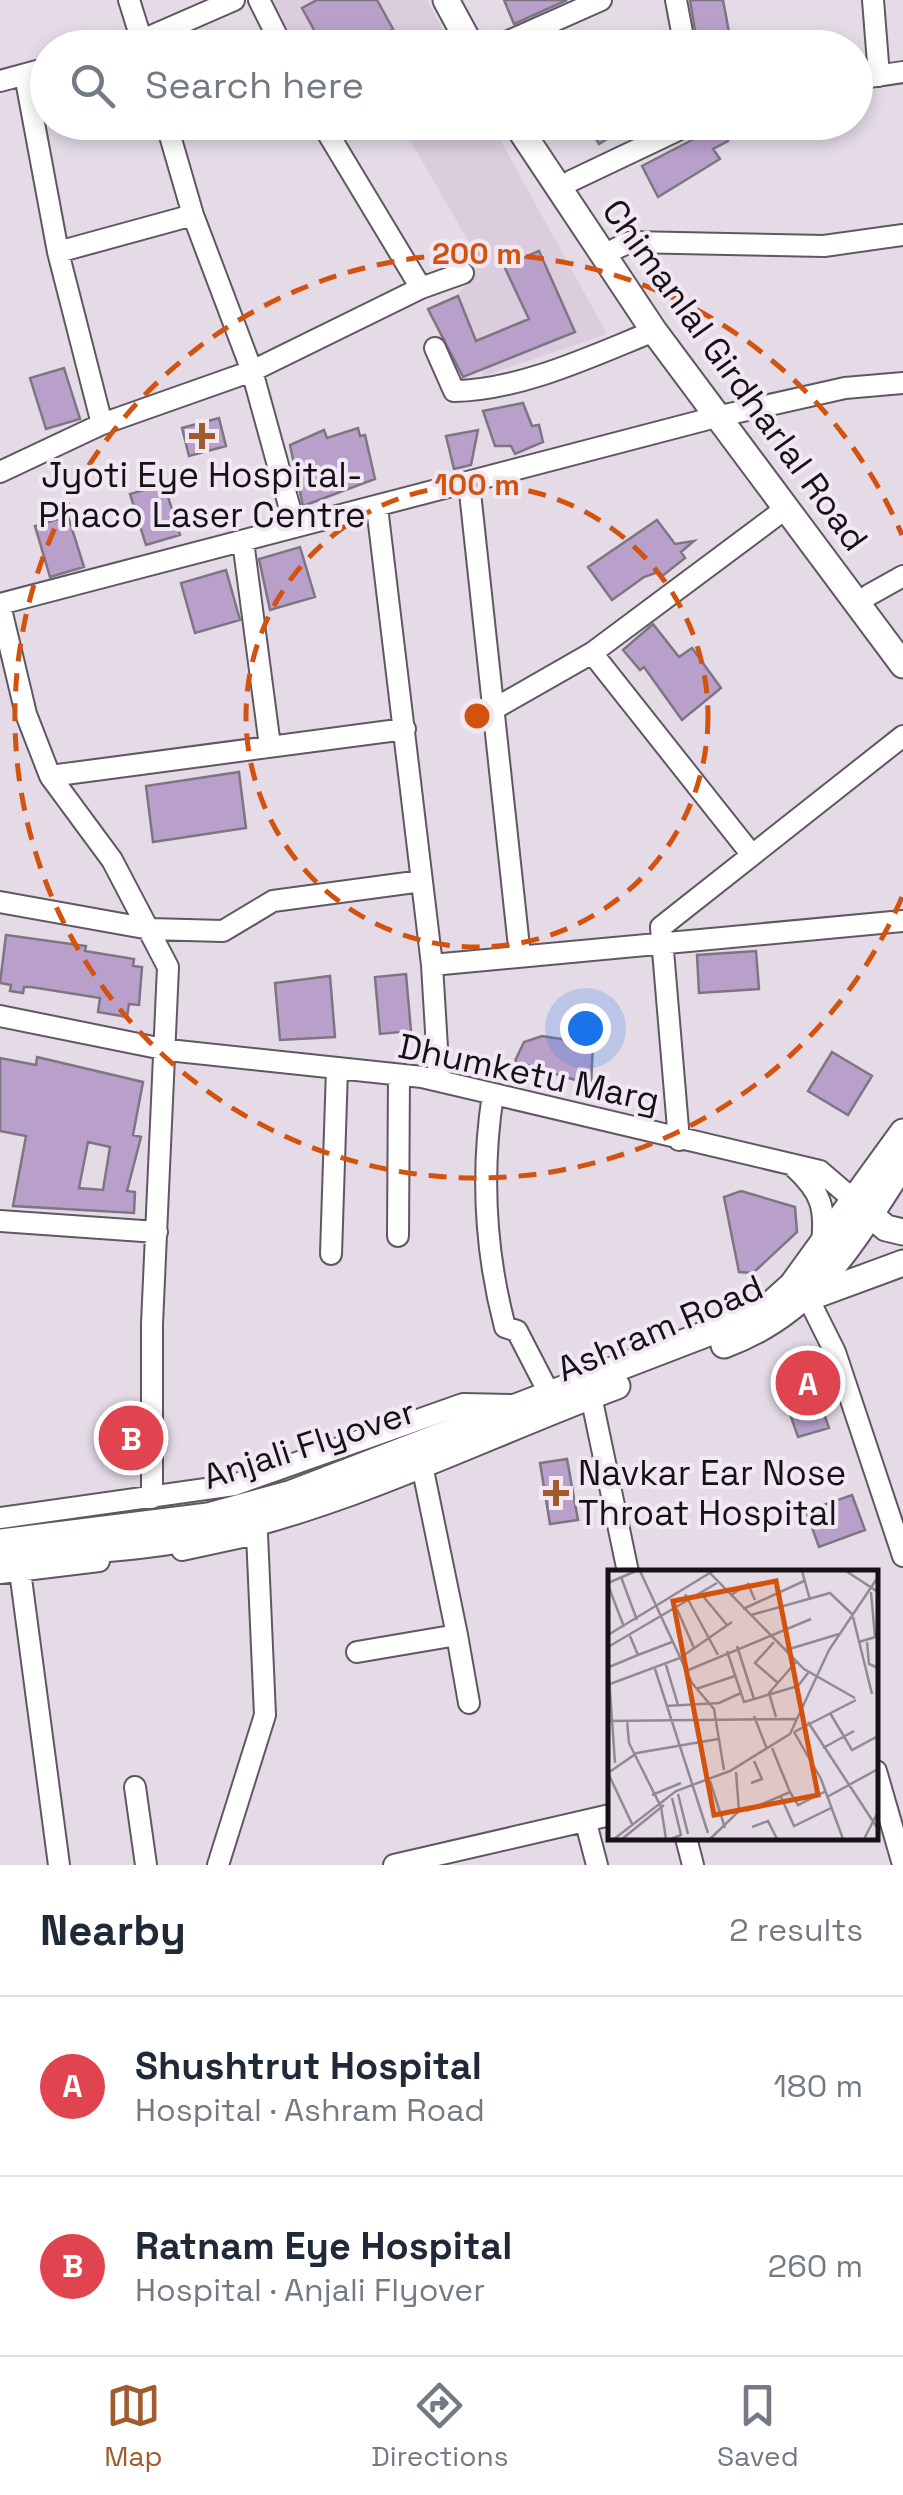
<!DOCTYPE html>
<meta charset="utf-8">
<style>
:root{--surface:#fff;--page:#f6f6f7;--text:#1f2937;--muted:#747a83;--line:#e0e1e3;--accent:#a05b2f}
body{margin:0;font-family:"Space Grotesk",sans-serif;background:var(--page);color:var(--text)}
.you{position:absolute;left:585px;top:1028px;width:35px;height:35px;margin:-25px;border:8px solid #fff;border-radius:50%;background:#1a73e8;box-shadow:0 0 0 15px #1a73e833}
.badge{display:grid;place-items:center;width:65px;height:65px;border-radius:50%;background:var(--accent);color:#fff;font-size:32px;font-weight:700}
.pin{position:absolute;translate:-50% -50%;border:5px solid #fff;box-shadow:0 2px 10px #0006}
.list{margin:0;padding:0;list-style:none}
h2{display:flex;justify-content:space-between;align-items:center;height:130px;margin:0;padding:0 40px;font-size:42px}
h2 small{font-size:32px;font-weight:400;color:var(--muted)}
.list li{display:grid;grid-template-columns:65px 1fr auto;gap:30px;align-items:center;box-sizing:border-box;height:180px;padding:0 40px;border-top:2px solid var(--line)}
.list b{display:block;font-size:38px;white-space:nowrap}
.list p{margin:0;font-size:32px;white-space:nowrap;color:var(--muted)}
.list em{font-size:32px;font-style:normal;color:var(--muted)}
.icon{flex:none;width:55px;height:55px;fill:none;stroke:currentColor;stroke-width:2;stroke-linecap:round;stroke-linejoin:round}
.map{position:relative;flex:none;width:903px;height:1865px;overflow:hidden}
.search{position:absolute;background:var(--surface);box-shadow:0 5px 15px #0003;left:30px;right:30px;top:30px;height:110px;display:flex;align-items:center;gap:25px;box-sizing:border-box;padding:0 35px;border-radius:55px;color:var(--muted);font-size:38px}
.sheet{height:490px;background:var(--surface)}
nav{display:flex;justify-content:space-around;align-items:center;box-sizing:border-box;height:140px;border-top:2px solid var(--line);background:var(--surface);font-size:28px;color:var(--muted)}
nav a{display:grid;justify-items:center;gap:5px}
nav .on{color:var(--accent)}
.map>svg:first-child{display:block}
.built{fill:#dbccde}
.building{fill:#b8a0cb;stroke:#7d7682;stroke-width:2.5;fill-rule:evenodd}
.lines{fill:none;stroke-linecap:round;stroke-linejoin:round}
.minor-casing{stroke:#605762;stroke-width:24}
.major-casing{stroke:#605762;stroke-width:29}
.minor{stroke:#fff;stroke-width:20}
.major{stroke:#fff;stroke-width:25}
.ring{fill:none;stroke:#d3520d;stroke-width:5;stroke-dasharray:18 12}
.poi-dot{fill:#a05b2f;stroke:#f2e8f4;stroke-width:4}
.labels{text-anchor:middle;stroke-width:8;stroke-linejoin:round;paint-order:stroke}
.street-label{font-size:35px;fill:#151116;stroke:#f2e8f4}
.poi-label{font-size:35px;fill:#151116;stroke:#f2e8f4}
.inset-road{fill:none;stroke:#918a93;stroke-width:2.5}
.view{fill:#d3520d;fill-opacity:0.15;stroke:#d3520d;stroke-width:5}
.inset-edge{fill:none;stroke:#151116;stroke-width:5}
.centre{fill:#d3520d;stroke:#f2e8f4;stroke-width:5}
.ring-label{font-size:30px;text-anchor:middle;font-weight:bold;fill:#d3520d;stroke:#f2e8f4;stroke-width:8;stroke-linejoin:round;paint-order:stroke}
</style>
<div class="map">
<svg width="903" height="1865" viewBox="0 0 903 1865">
<rect width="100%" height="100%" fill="#e4dbe7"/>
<path class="built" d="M 259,0 L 427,0 L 452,47 L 282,47 Z
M 400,123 L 491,123 L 607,334 L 484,376 L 458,296 L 480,261 Z"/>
<path class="building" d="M 317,0 L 377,0 L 393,29 L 358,48 L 324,48 L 302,8 Z
M 504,0 L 567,0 L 514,24 Z
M 690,0 L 723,0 L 732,48 L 698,48 Z
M 586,122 L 634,122 L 599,144 Z
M 717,127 L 728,141 L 713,149 L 720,159 L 658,197 L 642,166 Z
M 539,251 L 575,332 L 463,377 L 428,309 L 458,296 L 476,341 L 529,319 L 504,266 Z
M 64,368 L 80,419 L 46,429 L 30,378 Z
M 523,403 L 532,426 L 539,425 L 543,442 L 515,454 L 511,446 L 495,446 L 483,411 Z
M 219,418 L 226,446 L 189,456 L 182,428 Z
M 358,428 L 360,436 L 365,435 L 375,479 L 303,506 L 290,445 L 324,430 L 327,438 Z
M 478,430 L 471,465 L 454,469 L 446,436 Z
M 164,484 L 180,535 L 146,545 L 130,494 Z
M 68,516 L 84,567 L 50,577 L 35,526 Z
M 657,520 L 675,544 L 694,541 L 681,552 L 685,558 L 661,577 L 658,572 L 644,577 L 612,600 L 588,567 Z
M 300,547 L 315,597 L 270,610 L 259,559 Z
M 226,570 L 240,620 L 195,633 L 181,583 Z
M 653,624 L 679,657 L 692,648 L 721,688 L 682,720 L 644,667 L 640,670 L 623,650 Z
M 239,772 L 246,828 L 153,842 L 146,786 Z
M 6,935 L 86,946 L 85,951 L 134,959 L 133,966 L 142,967 L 139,1005 L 129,1004 L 127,1017 L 98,1012 L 100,998 L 31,987 L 24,987 L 23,993 L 10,991 L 11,985 L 0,983 Z
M 756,951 L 759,989 L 699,993 L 697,955 Z
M 406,974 L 411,1031 L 380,1034 L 375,977 Z
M 330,976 L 335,1037 L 280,1040 L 275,983 Z
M 542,1036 L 593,1044 L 591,1085 L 515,1061 L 524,1042 Z
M 832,1052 L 872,1076 L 848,1115 L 808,1091 Z
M 37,1057 L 143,1082 L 133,1135 L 141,1137 L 127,1191 L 135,1192 L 134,1213 L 13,1206 L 26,1136 L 0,1131 L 0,1058 L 36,1065 ZM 88,1142 L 110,1147 L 103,1190 L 79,1188 Z
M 741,1191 L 795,1207 L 797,1232 L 753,1273 L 739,1272 L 724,1197 Z
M 806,1361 L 829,1428 L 798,1437 L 790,1414 L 794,1413 L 777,1372 Z
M 138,1405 L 138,1465 L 131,1468 L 114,1463 L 115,1407 Z
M 567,1459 L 578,1520 L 550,1524 L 540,1463 Z
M 852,1495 L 865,1530 L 819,1547 L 806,1511 Z"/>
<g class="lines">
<g class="minor-casing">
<path id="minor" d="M 129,0 L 144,48
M 259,0 L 283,48
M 676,0 L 685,48
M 873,0 L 879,76
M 124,48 L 234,0
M 493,48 L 601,0
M 25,75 L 58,252 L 102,424
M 856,79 L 903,72
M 0,81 L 48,68
M 166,122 L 193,215 L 252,371 L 295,527
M 321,122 L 421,288
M 571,181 L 695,122
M 615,249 L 630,242 L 824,246 L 903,235
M 58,252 L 193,215
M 435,348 L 454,391 C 521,390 592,356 654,331
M 0,472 L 102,424 L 252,371 L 421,288 L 463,273
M 469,483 L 520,956
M 377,507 L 432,965 L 903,921
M 243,541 L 270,746
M 869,595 L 903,576
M 0,604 L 716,417 L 845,388 L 903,383
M 0,605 L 26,714 L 50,776 L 112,860 L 168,967 L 152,1324 L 152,1498
M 494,709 L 592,653
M 50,776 L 405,729
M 752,855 L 592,653 L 785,509
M 0,902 L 150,929 L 223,931 L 273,901 L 422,881
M 432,965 L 439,1081
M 0,1016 L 168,1050 L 422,1077 L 820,1171 L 855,1201
M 493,1094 C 481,1172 485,1251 505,1327 L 517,1331 L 549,1393
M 679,1140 L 661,927 L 903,736
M 795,1168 C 821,1192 826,1208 822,1243
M 0,1221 L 157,1232
M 398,1236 L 399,1075
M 331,1254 L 337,1069
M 808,1298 L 835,1352 L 903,1556
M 591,1396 L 628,1572
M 0,1518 L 234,1485 L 463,1404 L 512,1405
M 182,1550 L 256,1534
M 20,1571 L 59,1865
M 0,1573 L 99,1561
M 457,1635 L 469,1703
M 357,1652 L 457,1635 L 424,1475
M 876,1771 L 902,1861
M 135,1787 L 146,1865
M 586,1823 L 597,1865
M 686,1838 L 693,1865
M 218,1865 L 265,1715 L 257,1534
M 394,1865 L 610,1815"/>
</g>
<g class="major-casing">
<path id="major" d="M 446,0 L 472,48
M 515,122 L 654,331 L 903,665
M 859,1205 L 886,1228 L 903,1232
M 808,1298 L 903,1263
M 724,1345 C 815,1312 853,1241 903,1164
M 0,1542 L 208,1516 L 292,1493 L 737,1322 L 772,1303 L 792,1285 L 903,1132
M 0,1559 C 70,1550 142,1549 211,1534 C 352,1503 483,1436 617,1386"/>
</g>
<use href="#minor" class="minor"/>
<use href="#major" class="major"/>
</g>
<g class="ring">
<circle cx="477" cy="716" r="231"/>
<path d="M902 897A462 462 0 1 1 902 535"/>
</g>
<g class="poi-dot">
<path d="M197 421h10v10h10v10h-10v10h-10v-10h-10v-10h10z"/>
<path d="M551 1478h10v10h10v10h-10v10h-10v-10h-10v-10h10z"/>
</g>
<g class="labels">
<g class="street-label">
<text transform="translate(735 375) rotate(54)" y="12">Chimanlal Girdharlal Road</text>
<text transform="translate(529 1073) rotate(12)" y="12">Dhumketu Marg</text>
<text transform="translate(660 1328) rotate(-23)" y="12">Ashram Road</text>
<text transform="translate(309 1444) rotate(-18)" y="12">Anjali Flyover</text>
</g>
<g class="poi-label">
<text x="202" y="487">Jyoti Eye Hospital-<tspan x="202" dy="40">Phaco Laser Centre</tspan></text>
<text x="578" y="1485" text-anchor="start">Navkar Ear Nose<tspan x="578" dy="40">Throat Hospital</tspan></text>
</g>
</g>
<g transform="translate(608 1570)">
<rect width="270" height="270" fill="#e4dbe7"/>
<path class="inset-road" d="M 32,1 L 84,113 L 106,139 L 116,200M 100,1 L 196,99 L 247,128M 194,1 L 202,30M 238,1 L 270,22M 13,7 L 29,50M 0,13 L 28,1M 0,15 L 16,57M 77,24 L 110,85M 94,25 L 119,55M 123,25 L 140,14 L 147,30M 69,39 L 86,78M 135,39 L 196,11M 143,45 L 222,23 L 245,45M 245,47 L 264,124M 0,65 L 105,1M 166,72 L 147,93 L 170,113M 251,72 L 267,67 L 263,22M 259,72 L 261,94 L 270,98M 129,76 L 146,129M 0,77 L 109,13M 178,80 L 231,64M 119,81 L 136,132 L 190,116 L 200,103M 30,85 L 64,72M 0,93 L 7,193M 58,95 L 70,135M 1,97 L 30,85 L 22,66M 47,99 L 100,263M 78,101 L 203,49M 2,114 L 72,88 L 124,52M 88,119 L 127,106M 58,136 L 111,133 L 133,123M 222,143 L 244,180 L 270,166M 146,146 L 159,179M 168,147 L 161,123 L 188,92M 19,150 L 21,173 L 53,237 L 58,269M 0,151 L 188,149M 200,152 L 270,259M 186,162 L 213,209 L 235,269M 186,162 L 248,130M 215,178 L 246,161M 0,203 L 29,183 L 110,169M 0,203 L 25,256M 102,211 L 117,258M 143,213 L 154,209 L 146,191M 182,222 L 190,235 L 218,221M 70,224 L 80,264M 44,225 L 73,213M 173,227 L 186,256 L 223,238M 219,227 L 270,199M 138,241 L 182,222 L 164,178M 144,257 L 160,251 L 169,269M 6,269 L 68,221 L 122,201 L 182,164 L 221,80 L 270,7M 14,269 L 56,235M 63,269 L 73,265 L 64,228M 102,269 L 131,241 L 128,202M 256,269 L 270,242"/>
<path class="view" d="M 168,11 L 210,225 L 106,245 L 65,31 Z"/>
<rect width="270" height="270" class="inset-edge"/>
</g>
<circle cx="477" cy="716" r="15" class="centre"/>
<g class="ring-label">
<text x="477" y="264">200 m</text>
<text x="477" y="495">100 m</text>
</g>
</svg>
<div class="you"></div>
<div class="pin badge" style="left:808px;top:1383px;background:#e0444e">A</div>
<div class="pin badge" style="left:131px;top:1438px;background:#e0444e">B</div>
<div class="search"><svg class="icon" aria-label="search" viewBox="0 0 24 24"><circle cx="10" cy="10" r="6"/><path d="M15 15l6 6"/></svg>Search here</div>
</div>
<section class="sheet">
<h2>Nearby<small>2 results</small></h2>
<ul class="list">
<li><span class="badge" style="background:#e0444e">A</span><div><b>Shushtrut Hospital</b><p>Hospital · Ashram Road</p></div><em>180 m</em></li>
<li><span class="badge" style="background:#e0444e">B</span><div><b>Ratnam Eye Hospital</b><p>Hospital · Anjali Flyover</p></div><em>260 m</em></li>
</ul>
</section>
<nav>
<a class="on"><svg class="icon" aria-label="map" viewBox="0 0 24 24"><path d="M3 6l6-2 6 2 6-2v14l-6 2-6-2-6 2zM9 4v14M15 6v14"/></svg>Map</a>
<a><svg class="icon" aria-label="directions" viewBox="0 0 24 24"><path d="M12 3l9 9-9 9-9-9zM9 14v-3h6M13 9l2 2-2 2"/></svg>Directions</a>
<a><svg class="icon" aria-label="saved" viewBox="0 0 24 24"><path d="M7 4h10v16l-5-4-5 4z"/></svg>Saved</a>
</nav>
